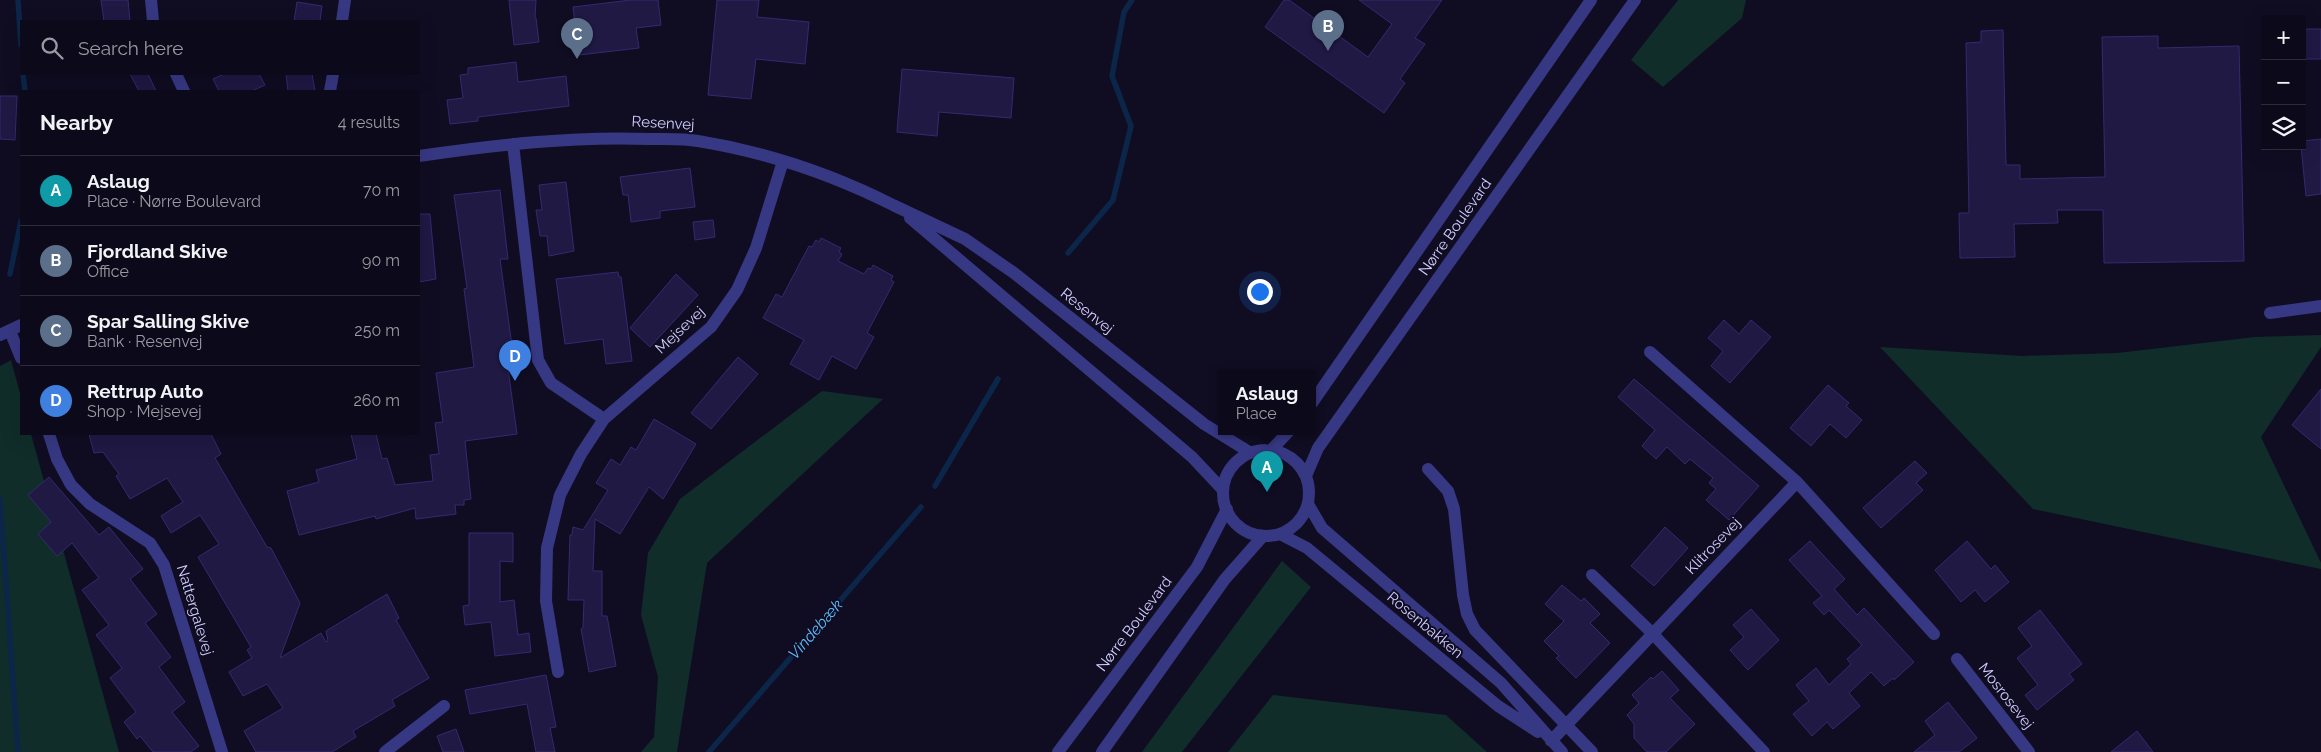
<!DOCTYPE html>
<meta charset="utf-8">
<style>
:root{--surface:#0c0a1a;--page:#1a1827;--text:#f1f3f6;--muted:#9a9aa2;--line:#2c2b39;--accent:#db2777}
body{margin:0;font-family:Raleway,sans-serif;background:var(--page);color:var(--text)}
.controls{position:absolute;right:15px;top:15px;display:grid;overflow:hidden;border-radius:0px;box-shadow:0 5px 20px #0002}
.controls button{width:45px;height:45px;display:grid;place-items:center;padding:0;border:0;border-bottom:1px solid var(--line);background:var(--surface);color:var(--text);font:25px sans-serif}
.you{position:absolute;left:1259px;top:291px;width:18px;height:18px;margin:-12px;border:4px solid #fff;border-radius:50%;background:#1a73e8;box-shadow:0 0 0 8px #1a73e833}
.badge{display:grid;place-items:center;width:32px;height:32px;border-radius:50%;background:var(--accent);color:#fff;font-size:16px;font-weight:700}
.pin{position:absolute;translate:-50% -41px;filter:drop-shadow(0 1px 2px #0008)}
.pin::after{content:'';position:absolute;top:26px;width:18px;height:15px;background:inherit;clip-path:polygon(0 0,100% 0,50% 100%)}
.popup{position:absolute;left:1218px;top:370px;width:98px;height:65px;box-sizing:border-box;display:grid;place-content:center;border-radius:0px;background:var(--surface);filter:drop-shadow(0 1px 4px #0005);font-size:16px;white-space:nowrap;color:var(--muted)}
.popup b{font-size:19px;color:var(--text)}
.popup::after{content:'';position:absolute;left:50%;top:100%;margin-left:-10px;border:10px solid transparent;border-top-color:var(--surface)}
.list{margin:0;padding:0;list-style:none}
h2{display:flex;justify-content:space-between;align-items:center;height:65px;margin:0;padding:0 20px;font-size:21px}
h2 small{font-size:16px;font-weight:400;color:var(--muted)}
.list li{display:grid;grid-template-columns:32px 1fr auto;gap:15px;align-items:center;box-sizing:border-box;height:70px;padding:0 20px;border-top:1px solid var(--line)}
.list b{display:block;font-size:19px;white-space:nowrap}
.list p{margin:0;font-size:16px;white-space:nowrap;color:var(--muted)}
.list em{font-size:16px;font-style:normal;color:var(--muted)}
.icon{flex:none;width:28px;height:28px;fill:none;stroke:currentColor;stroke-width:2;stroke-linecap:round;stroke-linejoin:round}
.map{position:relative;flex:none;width:2321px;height:752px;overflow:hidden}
.search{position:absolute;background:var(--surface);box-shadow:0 5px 20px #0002;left:20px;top:20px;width:400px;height:55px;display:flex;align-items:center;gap:12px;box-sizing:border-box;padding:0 18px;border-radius:0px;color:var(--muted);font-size:19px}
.panel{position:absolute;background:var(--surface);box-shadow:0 5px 20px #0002;left:20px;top:90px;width:400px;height:345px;border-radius:0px}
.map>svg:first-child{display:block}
.green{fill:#102d2a}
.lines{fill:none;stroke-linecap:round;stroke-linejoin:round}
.stream{stroke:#0b2649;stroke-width:5.5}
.building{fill:#1f1944;stroke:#342a71}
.minor{stroke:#373883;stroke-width:12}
.tertiary{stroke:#373883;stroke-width:12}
.labels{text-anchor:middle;stroke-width:4;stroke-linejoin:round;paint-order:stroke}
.street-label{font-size:15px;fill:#d2cfff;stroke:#100d23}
.water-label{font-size:16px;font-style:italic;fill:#5dbdff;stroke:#100d23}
</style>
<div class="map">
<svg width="2321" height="752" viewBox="0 0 2321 752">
<rect width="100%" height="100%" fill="#100d23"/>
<path class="green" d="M 1678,0 L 1746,0 L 1742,18 L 1663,87 L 1631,60 Z
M 2321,335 L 2321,347 L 2261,437 L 2321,563 L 2321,569 L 2033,509 L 1880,347 L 2022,356 L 2117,353 L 2255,337 Z
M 11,360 L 21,397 L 21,434 L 31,434 L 119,752 L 0,752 L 0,366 Z
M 822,391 L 883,399 L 707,563 L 677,752 L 641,752 L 654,737 L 658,677 L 641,615 L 648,553 L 680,499 Z
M 1282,561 L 1311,587 L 1182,752 L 1142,752 Z
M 1273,695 L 1446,715 L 1487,752 L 1228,752 Z"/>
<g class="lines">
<path class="stream" d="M 18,0 L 21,45
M 23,74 L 25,91
M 1068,253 L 1113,200 L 1131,126 L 1112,76 L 1124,12 L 1132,0
M 10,274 L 21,221
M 935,486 L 998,379
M 0,499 L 18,752
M 709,752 L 921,507"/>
</g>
<path class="building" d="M 101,0 L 128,0 L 130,21 L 104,21 Z
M 509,0 L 536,0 L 535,18 L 536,18 L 539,42 L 514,45 Z
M 631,0 L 658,0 L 661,25 L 636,28 L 639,48 L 579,55 L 573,7 Z
M 717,0 L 759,0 L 757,17 L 809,22 L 805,64 L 756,59 L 751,99 L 708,95 Z
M 1284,0 L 1289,0 L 1368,57 L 1392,24 L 1359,0 L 1442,0 L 1415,38 L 1425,44 L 1400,79 L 1405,83 L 1384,113 L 1265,27 Z
M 297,2 L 322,6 L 320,21 L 294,21 Z
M 2303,29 L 2321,29 L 2321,59 L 2302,59 Z
M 2003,30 L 2006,165 L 2020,165 L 2020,179 L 2105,177 L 2102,37 L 2158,36 L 2158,48 L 2239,46 L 2244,261 L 2104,263 L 2103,210 L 2057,210 L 2058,223 L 2014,224 L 2015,257 L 1960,258 L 1959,213 L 1969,213 L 1966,43 L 1981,42 L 1981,31 Z
M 516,62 L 518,82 L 566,76 L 569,106 L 478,117 L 478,121 L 450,124 L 447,100 L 463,98 L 460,75 L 468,74 L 468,68 Z
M 902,69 L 1014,78 L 1011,118 L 939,112 L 937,136 L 897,132 Z
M 130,74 L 148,74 L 156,91 L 139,91 Z
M 224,74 L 259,74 L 265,85 L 252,91 L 219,91 L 213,79 Z
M 286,74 L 312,74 L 315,91 L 288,91 Z
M 0,96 L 17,96 L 15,140 L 0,139 Z
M 2321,139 L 2321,194 L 2306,196 L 2301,146 L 2302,141 Z
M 690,168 L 695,207 L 660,211 L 660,218 L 631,222 L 628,195 L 623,195 L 620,177 Z
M 566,182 L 574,251 L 549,256 L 547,236 L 540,236 L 536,210 L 542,210 L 539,185 Z
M 500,190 L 508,259 L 500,259 L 512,346 L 505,347 L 517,434 L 465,441 L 471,499 L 464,500 L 464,505 L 455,505 L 456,514 L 416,519 L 415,508 L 376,519 L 375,516 L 299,535 L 287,491 L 319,482 L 316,470 L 357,459 L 351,434 L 376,434 L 382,459 L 387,458 L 395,485 L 433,481 L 430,455 L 439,454 L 435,423 L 443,422 L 436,373 L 474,367 L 464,289 L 467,288 L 454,195 Z
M 419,214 L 430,214 L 436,279 L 419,282 Z
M 713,220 L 715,237 L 695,240 L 693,222 Z
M 821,238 L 841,248 L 839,252 L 842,254 L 838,261 L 864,274 L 868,268 L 871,269 L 873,265 L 893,276 L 891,280 L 894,282 L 867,333 L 874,337 L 856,369 L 832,356 L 819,380 L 790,364 L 804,340 L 763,318 L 776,294 L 782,297 L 809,246 L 812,247 L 816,240 L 819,242 Z
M 618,272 L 619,277 L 621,277 L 632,361 L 606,364 L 603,339 L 565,344 L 556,279 Z
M 676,274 L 698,295 L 650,347 L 630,328 Z
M 1724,320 L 1739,334 L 1751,320 L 1771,337 L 1730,383 L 1711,366 L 1723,351 L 1708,338 Z
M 738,357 L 758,374 L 711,429 L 691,413 Z
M 1634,379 L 1759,486 L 1729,520 L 1706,500 L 1716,489 L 1709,483 L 1713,478 L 1690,459 L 1685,464 L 1667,447 L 1656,459 L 1642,446 L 1655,430 L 1618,397 Z
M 1828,385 L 1849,403 L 1846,406 L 1862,420 L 1846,438 L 1830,424 L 1811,446 L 1790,428 Z
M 2321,389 L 2321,449 L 2292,425 Z
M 654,419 L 696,444 L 663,499 L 649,487 L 620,534 L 595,519 L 593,571 L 602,571 L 602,616 L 607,616 L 616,666 L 589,672 L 581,629 L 583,628 L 584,600 L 568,600 L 570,535 L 572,535 L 573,527 L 583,530 L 608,490 L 596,483 L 611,459 L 620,465 L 631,447 L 636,450 Z
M 89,434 L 211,434 L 221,454 L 215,458 L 267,547 L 271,548 L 300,603 L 280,658 L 321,633 L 326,642 L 328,641 L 326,631 L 387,594 L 399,618 L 396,620 L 429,678 L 392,700 L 395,706 L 353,731 L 356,737 L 332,752 L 256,752 L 244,731 L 283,708 L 267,684 L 243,696 L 229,672 L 252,658 L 247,650 L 251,647 L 198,557 L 219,544 L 200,515 L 171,533 L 161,516 L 183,502 L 167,478 L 130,499 L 116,476 L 119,474 L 103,452 L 94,453 Z
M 1915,461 L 1927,473 L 1916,483 L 1923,490 L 1881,528 L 1863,508 Z
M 49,477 L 99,535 L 109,527 L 143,569 L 130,579 L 157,614 L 145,623 L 171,657 L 159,667 L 185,702 L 172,712 L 199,746 L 191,752 L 153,752 L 140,736 L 137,739 L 124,722 L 136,712 L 110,678 L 122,668 L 96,635 L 109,625 L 82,590 L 99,578 L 72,543 L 57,556 L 38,534 L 51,522 L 28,495 Z
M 1665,527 L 1688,548 L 1654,586 L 1631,566 Z
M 469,533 L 513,533 L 513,562 L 500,561 L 500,602 L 514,600 L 518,635 L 529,633 L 531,652 L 495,656 L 491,622 L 465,625 L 463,606 L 469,605 Z
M 1810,541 L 1845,579 L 1834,589 L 1857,615 L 1864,608 L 1914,662 L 1894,680 L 1893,678 L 1884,686 L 1871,672 L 1849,693 L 1860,706 L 1833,729 L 1827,722 L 1812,736 L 1793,714 L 1809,701 L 1796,685 L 1816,668 L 1829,685 L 1851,664 L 1847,659 L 1862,645 L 1829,610 L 1824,615 L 1813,603 L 1822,596 L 1789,560 Z
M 1967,541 L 1991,569 L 1995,565 L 2009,582 L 1985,602 L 1975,590 L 1961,602 L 1935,570 Z
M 1562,585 L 1581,601 L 1584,598 L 1600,614 L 1590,623 L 1610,643 L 1576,678 L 1556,658 L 1559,656 L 1544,641 L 1564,621 L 1545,604 Z
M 1751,609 L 1779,640 L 1748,670 L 1730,650 L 1744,637 L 1733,625 Z
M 2040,610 L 2082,664 L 2069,674 L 2074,680 L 2037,710 L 2025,695 L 2038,685 L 2017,658 L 2032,646 L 2018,628 Z
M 1662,671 L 1679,690 L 1670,698 L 1695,724 L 1666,752 L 1647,752 L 1634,738 L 1634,724 L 1627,715 L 1639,703 L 1632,695 L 1651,677 L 1653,679 Z
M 546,675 L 556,727 L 550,728 L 555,752 L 536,752 L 527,704 L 470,714 L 465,690 Z
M 1948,702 L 1977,738 L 1959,752 L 1914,752 L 1935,735 L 1925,721 Z
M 456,729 L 464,752 L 443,752 L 437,736 Z
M 2137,731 L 2153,752 L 2111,752 Z"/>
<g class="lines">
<path class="minor" d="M 151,0 L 153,21
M 176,74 L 184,91
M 513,144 L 538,360 L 551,383 L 604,419
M 419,156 C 495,145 572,136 649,139 C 665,139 682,138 698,141 C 766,152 834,175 895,206
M 2270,313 L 2321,306
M 10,331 L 21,358
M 0,335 L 21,325
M 49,434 L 57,459 L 71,485 L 90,504 L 150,543 L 164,565 L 222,752
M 1428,469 L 1448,491 L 1454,509 L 1463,595 L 1467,614 L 1475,630 L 1592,752
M 1797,482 L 1934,634
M 1308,504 L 1322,528 L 1501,683 L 1562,752
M 1280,534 L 1307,548 L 1498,706 L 1538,732
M 1592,575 L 1652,633 L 1764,752
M 1957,659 L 2029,752
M 558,672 L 546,601 L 547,548 L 560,495 L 581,454 L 604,419 L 711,327 L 737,290 L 756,248 L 783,161
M 1551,741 L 1797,482 L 1650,352
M 385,752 L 444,706"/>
<path class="tertiary" d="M 342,21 L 345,0
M 330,91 L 333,74
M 895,206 L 965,239 L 1014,273 L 1204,424 L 1251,453
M 910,218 L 1192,457 L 1223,490
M 1312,403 L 1591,0
M 1271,450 L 1289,431
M1223 493a43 43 0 1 1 86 0a43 43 0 1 1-86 0Z
M 1306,476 L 1318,448 L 1635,0
M 1058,752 L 1197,567 L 1227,509
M 1102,752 L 1225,579 L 1263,536"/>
</g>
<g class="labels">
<g class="street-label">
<text transform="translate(663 123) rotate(3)" y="5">Resenvej</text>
<text transform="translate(1455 227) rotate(-55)" y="5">Nørre Boulevard</text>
<text transform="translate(1087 311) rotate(39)" y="5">Resenvej</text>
<text transform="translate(680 330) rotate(-43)" y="5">Mejsevej</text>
<text transform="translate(1713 546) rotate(-46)" y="5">Klitrosevej</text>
<text transform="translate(195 610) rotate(73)" y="5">Nattergalevej</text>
<text transform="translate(1134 624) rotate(-53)" y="5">Nørre Boulevard</text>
<text transform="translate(1425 625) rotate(40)" y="5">Rosenbakken</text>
<text transform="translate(2006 696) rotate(52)" y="5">Mosrosevej</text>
</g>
<g class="water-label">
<text transform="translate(815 629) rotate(-49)" y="6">Vindebæk</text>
</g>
</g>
</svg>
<div class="controls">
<button>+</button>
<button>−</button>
<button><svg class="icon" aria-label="layers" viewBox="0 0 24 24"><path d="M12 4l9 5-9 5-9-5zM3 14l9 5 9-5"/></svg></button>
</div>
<div class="you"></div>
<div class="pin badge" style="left:1267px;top:492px;background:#0f9aa8">A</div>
<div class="popup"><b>Aslaug</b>Place</div>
<div class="pin badge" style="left:1328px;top:51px;background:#5c6f8a">B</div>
<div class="pin badge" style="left:577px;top:59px;background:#5c6f8a">C</div>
<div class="pin badge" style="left:515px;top:381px;background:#3f7fe0">D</div>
<div class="search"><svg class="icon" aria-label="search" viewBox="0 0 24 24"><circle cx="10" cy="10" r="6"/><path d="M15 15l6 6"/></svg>Search here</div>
<section class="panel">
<h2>Nearby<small>4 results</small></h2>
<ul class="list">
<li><span class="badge" style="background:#0f9aa8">A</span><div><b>Aslaug</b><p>Place · Nørre Boulevard</p></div><em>70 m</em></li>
<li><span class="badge" style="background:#5c6f8a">B</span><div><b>Fjordland Skive</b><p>Office</p></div><em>90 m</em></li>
<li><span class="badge" style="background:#5c6f8a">C</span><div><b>Spar Salling Skive</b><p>Bank · Resenvej</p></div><em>250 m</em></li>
<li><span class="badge" style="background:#3f7fe0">D</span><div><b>Rettrup Auto</b><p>Shop · Mejsevej</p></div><em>260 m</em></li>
</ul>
</section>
</div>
